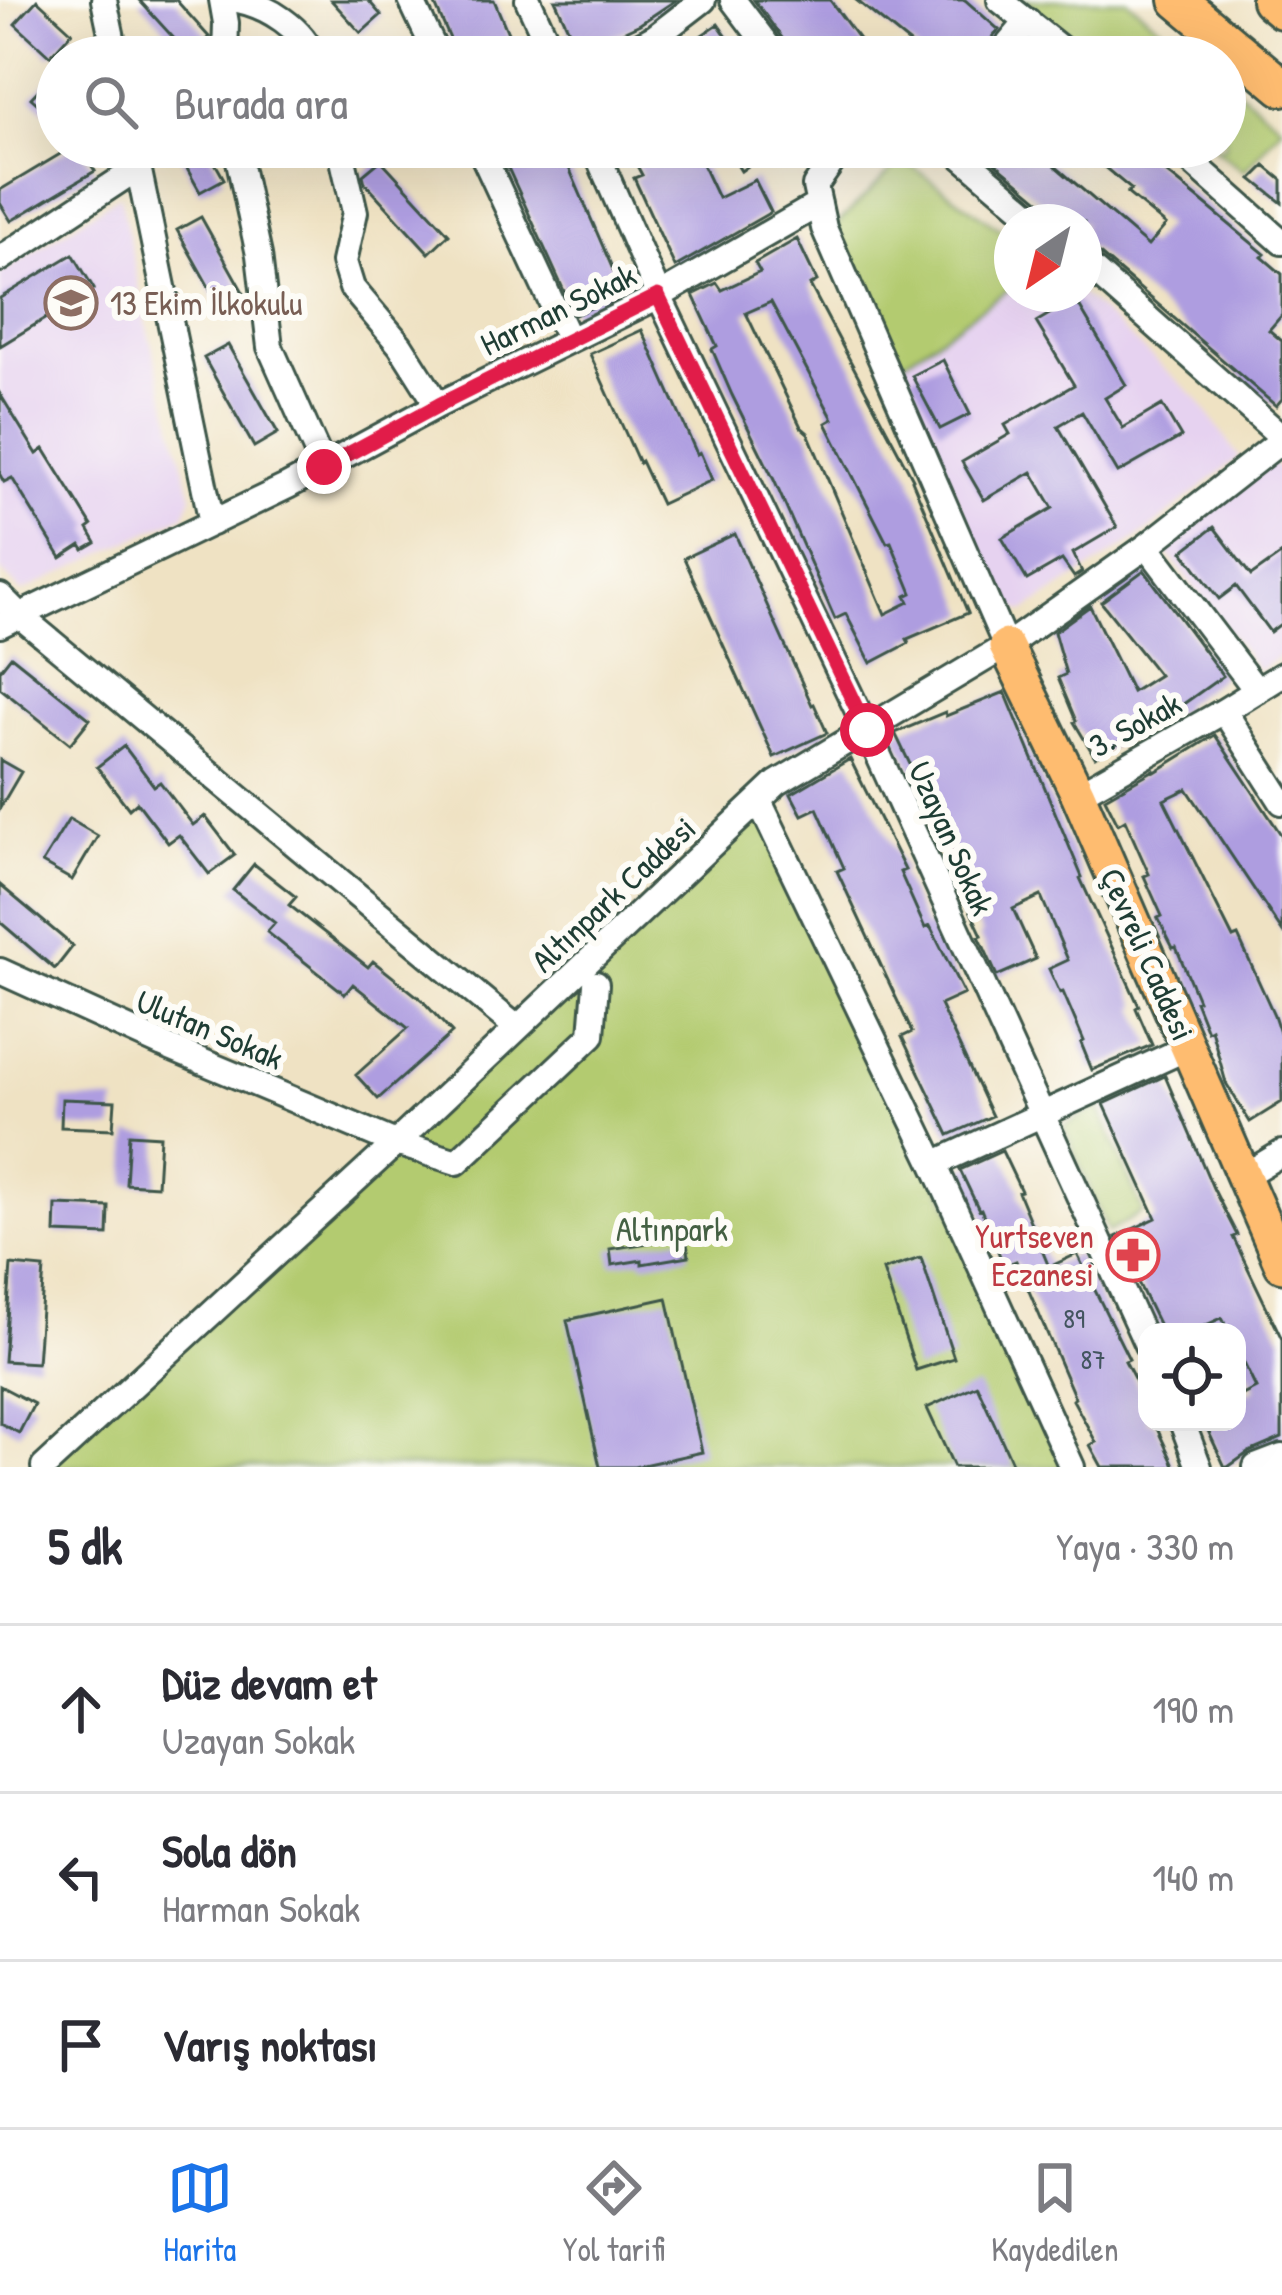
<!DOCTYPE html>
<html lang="tr">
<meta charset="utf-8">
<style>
:root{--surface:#fff;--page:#f2f2f3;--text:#2b2b33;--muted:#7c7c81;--line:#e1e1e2;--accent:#1a73e8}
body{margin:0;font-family:"Patrick Hand",sans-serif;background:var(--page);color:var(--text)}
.controls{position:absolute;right:36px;bottom:36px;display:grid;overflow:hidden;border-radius:24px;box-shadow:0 12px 48px #0002}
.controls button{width:108px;height:108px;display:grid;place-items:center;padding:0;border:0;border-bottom:3px solid var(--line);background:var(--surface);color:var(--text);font:60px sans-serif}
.compass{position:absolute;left:994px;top:204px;width:108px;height:108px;border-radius:50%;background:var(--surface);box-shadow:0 12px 48px #0002;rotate:215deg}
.stop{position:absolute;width:36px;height:36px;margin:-27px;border:9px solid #e11d48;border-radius:50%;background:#fff}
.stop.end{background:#e11d48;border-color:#fff;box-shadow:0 3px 12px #0008}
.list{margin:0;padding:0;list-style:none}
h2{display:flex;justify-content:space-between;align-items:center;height:156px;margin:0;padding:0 48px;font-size:51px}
h2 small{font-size:39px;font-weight:400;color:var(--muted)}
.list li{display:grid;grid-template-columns:78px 1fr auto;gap:36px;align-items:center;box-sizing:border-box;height:168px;padding:0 48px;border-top:3px solid var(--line)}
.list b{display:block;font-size:45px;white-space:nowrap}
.list p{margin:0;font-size:39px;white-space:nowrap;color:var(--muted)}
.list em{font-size:39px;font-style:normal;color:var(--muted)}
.icon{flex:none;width:66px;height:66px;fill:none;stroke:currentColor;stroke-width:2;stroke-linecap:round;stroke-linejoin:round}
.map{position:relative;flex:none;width:1282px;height:1467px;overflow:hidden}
.search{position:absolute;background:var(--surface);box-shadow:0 12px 48px #0002;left:36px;right:36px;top:36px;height:132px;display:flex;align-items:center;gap:30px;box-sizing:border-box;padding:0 42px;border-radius:66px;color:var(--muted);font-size:45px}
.sheet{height:660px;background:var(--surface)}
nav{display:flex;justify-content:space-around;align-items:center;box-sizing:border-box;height:168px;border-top:3px solid var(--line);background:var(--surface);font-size:33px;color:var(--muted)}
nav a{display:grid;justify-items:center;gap:6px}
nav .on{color:var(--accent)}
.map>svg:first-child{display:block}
.built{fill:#e6d2f0}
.green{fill:#b3cb70;stroke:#698452;stroke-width:3}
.building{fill:#ae9de0;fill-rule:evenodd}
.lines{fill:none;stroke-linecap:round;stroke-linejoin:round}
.minor-casing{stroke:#3e5649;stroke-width:30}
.major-casing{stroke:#3e5649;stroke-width:39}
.highway-casing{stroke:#3e5649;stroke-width:42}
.minor{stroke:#fff;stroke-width:24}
.major{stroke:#febc70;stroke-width:33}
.highway{stroke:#febc70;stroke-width:36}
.route{stroke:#e11d48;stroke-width:15}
.labels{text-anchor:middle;stroke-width:12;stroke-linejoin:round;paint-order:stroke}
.number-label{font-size:27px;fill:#43555f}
.education-label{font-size:33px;fill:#785e54;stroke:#fdfcf7;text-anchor:start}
.street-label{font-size:33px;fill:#1f3d34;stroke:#fdfcf7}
.park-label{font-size:33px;fill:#446043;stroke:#fdfcf7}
.health-label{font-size:33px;fill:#be3a42;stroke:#fdfcf7;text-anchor:end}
</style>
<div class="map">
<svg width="1282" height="1467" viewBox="0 0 1282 1467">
<rect width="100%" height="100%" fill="#fdfcf7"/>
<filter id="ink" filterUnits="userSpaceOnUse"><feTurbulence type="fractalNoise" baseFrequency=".00833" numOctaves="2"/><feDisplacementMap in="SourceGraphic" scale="24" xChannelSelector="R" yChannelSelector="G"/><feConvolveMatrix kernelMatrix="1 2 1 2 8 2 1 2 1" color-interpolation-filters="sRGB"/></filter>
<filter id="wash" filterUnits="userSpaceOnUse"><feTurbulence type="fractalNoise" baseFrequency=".004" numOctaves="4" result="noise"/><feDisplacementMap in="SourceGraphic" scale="48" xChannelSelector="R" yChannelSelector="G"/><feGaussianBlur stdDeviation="2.7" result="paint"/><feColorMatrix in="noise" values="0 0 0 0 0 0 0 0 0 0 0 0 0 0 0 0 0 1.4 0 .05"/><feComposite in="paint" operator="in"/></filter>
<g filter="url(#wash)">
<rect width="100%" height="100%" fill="#efe2c3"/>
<path class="built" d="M 120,195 L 148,332 L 192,496 L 184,515 L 22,592 L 0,570 L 0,274 Z
M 1012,287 L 1012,294 L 1081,294 L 1197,398 L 1239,457 L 1145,533 L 1024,612 L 1006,604 L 896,367 Z
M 1269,460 L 1282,472 L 1282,654 L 1259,671 L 1163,547 Z"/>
<path class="green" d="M 1021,0 L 1127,0 L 1197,57 L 1095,57 Z
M 1225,80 L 1282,126 L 1244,171 L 1213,147 L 1225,147 Z
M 898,164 L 913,167 L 1012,238 L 1012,287 L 896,367 L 834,227 Z
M 759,801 L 1072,1467 L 44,1467 Z
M 1099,1107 L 1143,1212 L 1108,1232 L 1063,1126 Z"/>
<g id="blocks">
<path class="building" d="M 37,0 L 72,32 L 50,56 L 15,24 Z
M 139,0 L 176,0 L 209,37 L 189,55 Z
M 331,0 L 368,0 L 381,15 L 361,33 Z
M 433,0 L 494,0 L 518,57 L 458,57 Z
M 555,0 L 676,0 L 640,24 L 579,52 Z
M 754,0 L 830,0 L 872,57 L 796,57 Z
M 856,0 L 965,0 L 999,30 L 985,46 L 982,57 L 914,57 L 919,51 Z
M 718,24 L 741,57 L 670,57 Z
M 57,70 L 57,121 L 31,98 Z
M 72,147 L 80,147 L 95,171 L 11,221 L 0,203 L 0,190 Z
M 175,147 L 206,147 L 224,179 L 200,192 Z
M 530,147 L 560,147 L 623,293 L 575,315 L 504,159 Z
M 627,147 L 694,147 L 718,198 L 755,180 L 771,212 L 675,267 L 634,178 L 642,175 Z
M 726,147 L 774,147 L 741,171 Z
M 976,147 L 1033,147 L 1148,246 L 1166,225 L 1127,193 L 1131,189 L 1080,147 L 1135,147 L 1183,186 L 1265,254 L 1262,257 L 1282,274 L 1282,315 L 1269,330 L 1282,341 L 1282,399 L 1276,406 L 1095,250 L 1084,244 L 1084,222 L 1058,222 L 1050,209 Z
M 381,160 L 449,234 L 429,253 L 365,183 L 363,175 Z
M 1265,166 L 1282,180 L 1282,203 L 1252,179 Z
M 201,217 L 248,301 L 249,307 L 227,319 L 177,230 Z
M 797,239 L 817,281 L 810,285 L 913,479 L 912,480 L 968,613 L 907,639 L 909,643 L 871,663 L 846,614 L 835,619 L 774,480 L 732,395 L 712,349 L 717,346 L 693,295 L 717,283 L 722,290 L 760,272 L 755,263 ZM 771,302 L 833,419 L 826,423 L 887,543 L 891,542 L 912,593 L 906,596 L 909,602 L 885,614 L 808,433 L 801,427 L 746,313 Z
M 73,254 L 94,289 L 0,346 L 0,298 Z
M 1075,299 L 1126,385 L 1105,398 L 1123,428 L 1162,405 L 1181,437 L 1118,473 L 1082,412 L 1058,426 L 1117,527 L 1073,553 L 1082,572 L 1074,577 L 1062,560 L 1027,580 L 1002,538 L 1053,508 L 1032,472 L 984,500 L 962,462 L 1010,434 L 1005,425 L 1074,385 L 1036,322 Z
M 642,330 L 697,454 L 700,452 L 712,480 L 661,504 L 641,461 L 639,463 L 590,354 Z
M 228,345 L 278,433 L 254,447 L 204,358 Z
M 943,360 L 970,414 L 940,429 L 912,376 Z
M 0,394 L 37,454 L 44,449 L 92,526 L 88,529 L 96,543 L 84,550 L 81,545 L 61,558 L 12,478 L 4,482 L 0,475 Z
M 1214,527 L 1251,576 L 1282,554 L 1282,623 L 1270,632 L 1236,586 L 1219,599 L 1183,551 Z
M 735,534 L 812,705 L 814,704 L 827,733 L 774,757 L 684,558 Z
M 1144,570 L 1223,676 L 1182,705 L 1184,708 L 1148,731 L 1146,726 L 1095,757 L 1074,722 L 1076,721 L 1058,678 L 1066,674 L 1054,632 L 1090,606 L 1132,692 L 1159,675 L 1101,602 Z
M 11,656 L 90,719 L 70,744 L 0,688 L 0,670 Z
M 1005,692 L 1082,877 L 1080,878 L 1139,1006 L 1136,1008 L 1152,1045 L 1092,1070 L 1081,1043 L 1084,1041 L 1063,992 L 1060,993 L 1049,969 L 1068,960 L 1041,896 L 1013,909 L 1036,959 L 997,976 L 979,936 L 982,935 L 961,891 L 966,889 L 934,820 L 929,823 L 914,788 L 920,785 L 895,733 L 945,712 L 946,716 Z
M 1215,735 L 1282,836 L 1282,931 L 1187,789 L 1164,800 L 1233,938 L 1238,936 L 1274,1015 L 1282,1039 L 1282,1102 L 1250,1122 L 1226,1083 L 1211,1029 L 1207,1031 L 1195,1001 L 1198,1000 L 1176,947 L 1173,948 L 1158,918 L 1162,916 L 1144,876 L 1149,874 L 1125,820 L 1118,824 L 1105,798 L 1154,770 L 1155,772 Z
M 124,746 L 154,786 L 160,782 L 193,825 L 205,816 L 235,855 L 209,874 L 179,835 L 168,843 L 137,802 L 129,809 L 97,767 Z
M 850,759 L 905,870 L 900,872 L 925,928 L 930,926 L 964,994 L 940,1005 L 992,1116 L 949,1135 L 902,1037 L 912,1032 L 837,871 L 844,868 L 817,808 L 802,815 L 791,794 Z
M 0,760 L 21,772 L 0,808 Z
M 69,819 L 98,836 L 72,880 L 42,863 Z
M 254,864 L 296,897 L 289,905 L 368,967 L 373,961 L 422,1000 L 452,1033 L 378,1099 L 356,1075 L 408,1028 L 353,984 L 345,994 L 267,932 L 275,923 L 233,890 Z
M 0,885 L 73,946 L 55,969 L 0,922 Z
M 1165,1076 L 1213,1188 L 1237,1235 L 1233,1237 L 1282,1339 L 1282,1438 L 1249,1452 L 1228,1467 L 1225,1467 L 1204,1422 L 1237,1422 L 1237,1398 L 1256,1388 L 1237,1349 L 1237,1332 L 1229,1332 L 1222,1318 L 1190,1332 L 1162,1332 L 1116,1237 L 1156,1218 L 1104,1104 Z
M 62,1099 L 115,1101 L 113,1129 L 61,1127 Z
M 129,1134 L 160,1136 L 157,1186 L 126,1184 Z
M 1002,1151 L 1021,1191 L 1018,1192 L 1049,1267 L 1077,1254 L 1129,1359 L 1125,1361 L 1147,1403 L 1147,1422 L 1154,1422 L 1175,1467 L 1102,1467 L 1090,1445 L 1096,1442 L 1073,1400 L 1075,1398 L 1016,1261 L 1004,1266 L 981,1209 L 979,1210 L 960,1170 Z
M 56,1205 L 109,1207 L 108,1235 L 55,1233 Z
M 686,1237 L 689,1256 L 642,1264 L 642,1260 L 612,1265 L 610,1249 Z
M 921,1258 L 954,1358 L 916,1370 L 883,1270 Z
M 11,1265 L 44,1268 L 37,1363 L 4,1361 Z
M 667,1298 L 702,1452 L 634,1467 L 600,1467 L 567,1320 Z
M 977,1385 L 1014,1467 L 954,1467 L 927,1408 Z
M 0,1386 L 34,1404 L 19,1433 L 0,1423 Z"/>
</g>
</g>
<g filter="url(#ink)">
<use href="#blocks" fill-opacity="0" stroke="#3e5649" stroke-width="3"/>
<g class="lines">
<g class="minor-casing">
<path id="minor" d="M 104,0 L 116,57
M 222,0 L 226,23 L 225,57
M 238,0 C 267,6 303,28 313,57
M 411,0 L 438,57
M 528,0 L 554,57
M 733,0 L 776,57
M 1000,0 L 1071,57
M 618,57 L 655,37 L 703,0
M 998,57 L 1028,21
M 134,147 L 212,523
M 236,147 L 259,255 L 270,347 L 324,468
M 340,147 L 355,212 L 344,262 L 352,288 L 400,345 L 438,405
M 479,147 L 569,340
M 594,147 L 659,296 L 867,730 L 1147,1345
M 855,147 L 834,159 L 815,186 L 824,228 L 1006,646
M 951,147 L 1039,222
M 1175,147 L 1282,242
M 0,259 L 138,168
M 1084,262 L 1282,437
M 1147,546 L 1257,691
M 0,596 L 20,616 L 517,1028
M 0,625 L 288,486 L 438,405 L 659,296 L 819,204
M 1224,711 L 1282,802
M 1078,794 L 1224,711 L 1282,675
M 759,801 L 934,1164 L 1072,1467
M 0,971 L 163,1045 L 396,1143 L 457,1162 L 592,1035 L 596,984
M 934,1164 L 1189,1047
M 1242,1177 L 1282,1153
M 1182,1422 L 1199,1467
M 44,1467 L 396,1143 L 777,783 L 1006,646 L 1147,546 L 1282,440
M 1256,1467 L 1282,1457"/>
</g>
<g class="major-casing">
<path id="major" d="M 1006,646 L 1078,794 L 1282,1265"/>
</g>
<g class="highway-casing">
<path id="highway" d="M 1178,0 L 1282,87
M 1270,0 L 1282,10"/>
</g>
<use href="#minor" class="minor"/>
<use href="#major" class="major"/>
<use href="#highway" class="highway"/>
</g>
</g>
<g class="lines" filter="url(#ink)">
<path class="route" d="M 324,467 L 439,405 L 658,296 L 867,730"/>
</g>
<defs>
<g id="school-ring" transform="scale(2.7)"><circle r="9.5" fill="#fdfcf7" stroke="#8d6e63" stroke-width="1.5"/><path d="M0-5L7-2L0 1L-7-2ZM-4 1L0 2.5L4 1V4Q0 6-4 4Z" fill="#8d6e63"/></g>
<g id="pharmacy-ring" transform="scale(2.7)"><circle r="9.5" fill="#fdfcf7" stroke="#e0444e" stroke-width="1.5"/><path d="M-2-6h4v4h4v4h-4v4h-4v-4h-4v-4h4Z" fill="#e0444e"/></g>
</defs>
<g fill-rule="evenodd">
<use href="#school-ring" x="71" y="303"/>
<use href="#pharmacy-ring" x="1133" y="1255"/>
</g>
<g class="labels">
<g class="number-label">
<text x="1074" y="1328">89</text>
<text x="1093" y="1369">87</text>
</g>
<g class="education-label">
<text x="110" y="315">13 Ekim İlkokulu</text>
</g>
<g class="street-label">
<text transform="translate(558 309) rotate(-26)" y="12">Harman Sokak</text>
<text transform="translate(1135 724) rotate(-29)" y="12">3. Sokak</text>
<text transform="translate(952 838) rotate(66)" y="12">Uzayan Sokak</text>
<text transform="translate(613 894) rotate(-43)" y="12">Altınpark Caddesi</text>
<text transform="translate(1148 954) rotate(66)" y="12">Çevreli Caddesi</text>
<text transform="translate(210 1029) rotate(23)" y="12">Ulutan Sokak</text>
</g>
<g class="park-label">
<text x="672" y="1241">Altınpark</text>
</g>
<g class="health-label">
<text x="1094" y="1248">Yurtseven<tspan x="1094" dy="38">Eczanesi</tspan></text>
</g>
</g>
</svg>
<div class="controls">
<button><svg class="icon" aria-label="locate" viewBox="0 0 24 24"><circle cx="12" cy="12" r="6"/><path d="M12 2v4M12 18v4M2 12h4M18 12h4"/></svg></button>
</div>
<svg class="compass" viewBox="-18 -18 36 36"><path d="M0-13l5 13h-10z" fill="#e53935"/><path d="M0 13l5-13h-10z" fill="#7c7c81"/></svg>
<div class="stop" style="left:867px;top:730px"></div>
<div class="stop end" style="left:324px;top:467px"></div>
<div class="search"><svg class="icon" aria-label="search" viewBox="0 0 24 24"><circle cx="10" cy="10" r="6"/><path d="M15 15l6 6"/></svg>Burada ara</div>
</div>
<section class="sheet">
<h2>5 dk<small>Yaya · 330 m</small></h2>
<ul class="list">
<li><svg class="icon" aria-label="ahead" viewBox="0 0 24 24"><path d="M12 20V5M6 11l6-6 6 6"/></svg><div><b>Düz devam et</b><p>Uzayan Sokak</p></div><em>190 m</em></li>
<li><svg class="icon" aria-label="left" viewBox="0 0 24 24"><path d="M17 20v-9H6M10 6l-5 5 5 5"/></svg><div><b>Sola dön</b><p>Harman Sokak</p></div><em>140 m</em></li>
<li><svg class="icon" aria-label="arrive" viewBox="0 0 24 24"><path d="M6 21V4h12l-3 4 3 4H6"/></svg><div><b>Varış noktası</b></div></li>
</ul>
</section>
<nav>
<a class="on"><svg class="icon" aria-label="map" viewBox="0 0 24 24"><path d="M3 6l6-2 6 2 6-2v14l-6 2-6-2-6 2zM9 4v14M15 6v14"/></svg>Harita</a>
<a><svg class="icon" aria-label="directions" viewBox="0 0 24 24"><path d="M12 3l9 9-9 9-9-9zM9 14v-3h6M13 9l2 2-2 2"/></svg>Yol tarifi</a>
<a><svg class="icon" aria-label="saved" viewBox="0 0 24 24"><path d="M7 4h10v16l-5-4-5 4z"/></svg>Kaydedilen</a>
</nav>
